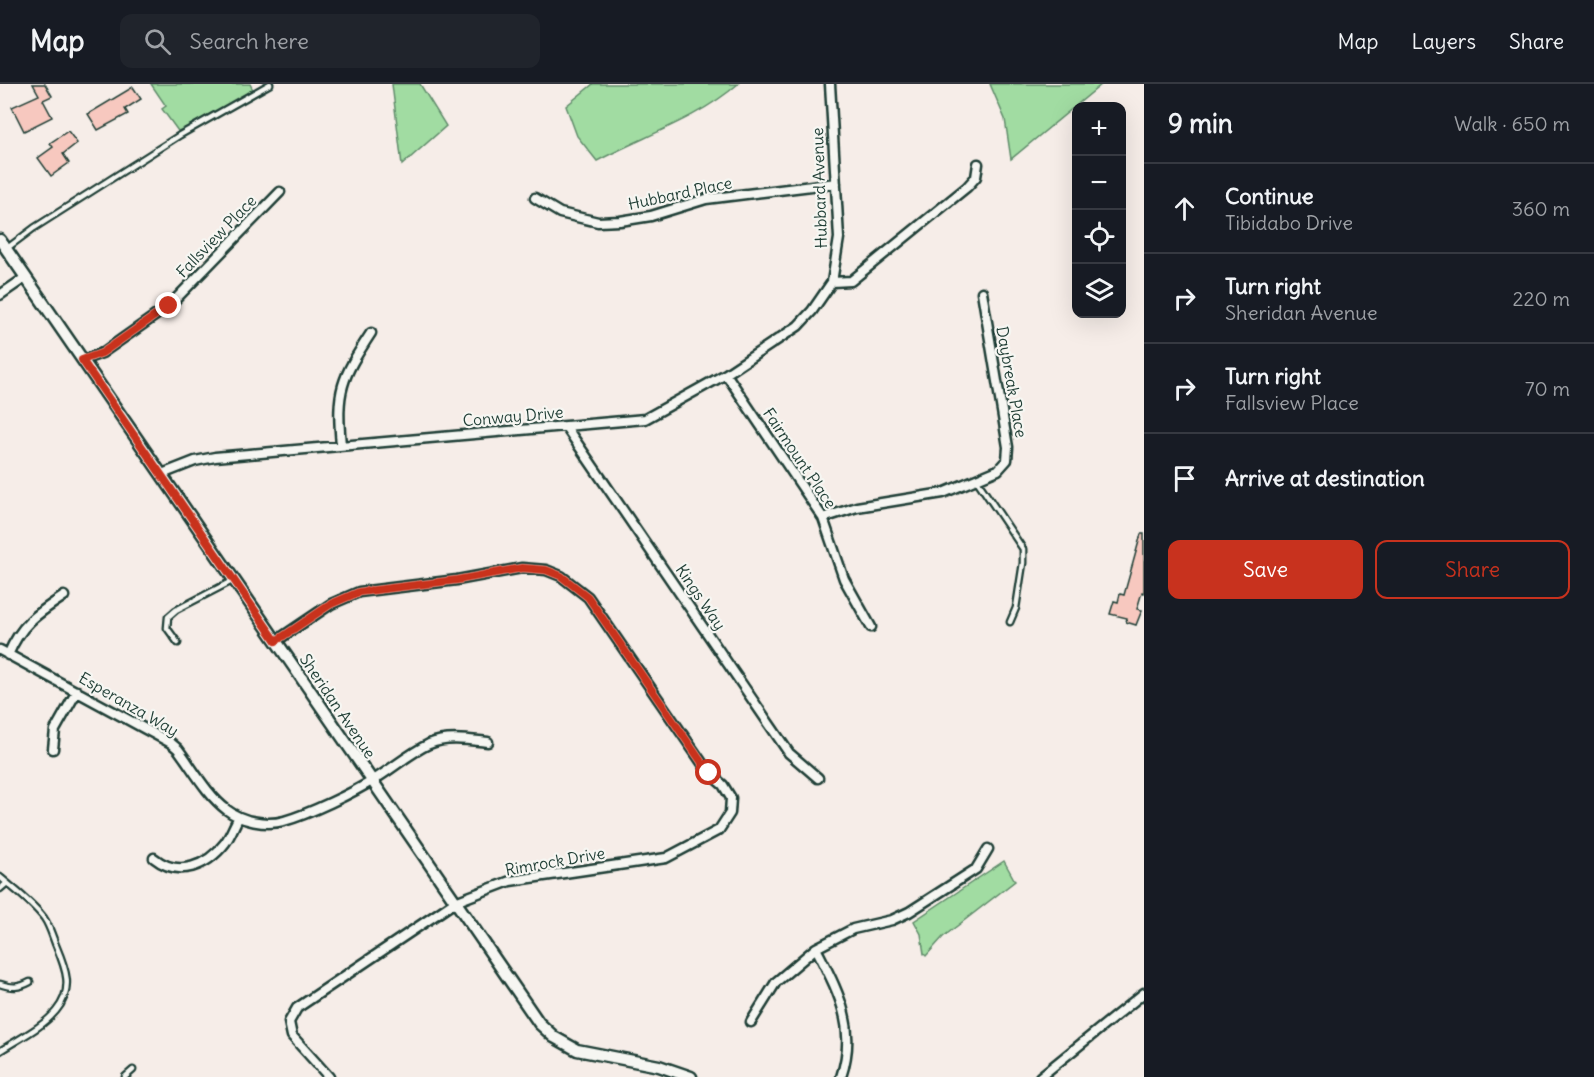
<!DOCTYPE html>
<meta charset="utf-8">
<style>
:root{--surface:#171b24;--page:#20242c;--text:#f1f3f6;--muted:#9ea1a6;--line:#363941;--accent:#c8321e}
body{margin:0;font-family:Delius,sans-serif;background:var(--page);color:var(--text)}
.controls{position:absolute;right:18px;top:18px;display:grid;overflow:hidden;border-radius:12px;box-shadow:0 6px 24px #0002}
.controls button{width:54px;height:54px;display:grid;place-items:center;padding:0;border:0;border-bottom:2px solid var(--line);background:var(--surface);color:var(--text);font:30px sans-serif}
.stop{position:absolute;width:18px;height:18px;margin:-14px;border:4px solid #c8321e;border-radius:50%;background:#fff}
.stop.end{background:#c8321e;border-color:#fff;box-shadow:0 2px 6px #0008}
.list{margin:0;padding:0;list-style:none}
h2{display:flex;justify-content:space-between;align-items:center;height:78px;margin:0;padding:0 24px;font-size:26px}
h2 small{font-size:20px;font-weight:400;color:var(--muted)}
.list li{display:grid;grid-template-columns:39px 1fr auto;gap:18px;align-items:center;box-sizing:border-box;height:90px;padding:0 24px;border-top:2px solid var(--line)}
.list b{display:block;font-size:22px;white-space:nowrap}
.list p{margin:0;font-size:20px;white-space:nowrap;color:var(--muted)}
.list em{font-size:20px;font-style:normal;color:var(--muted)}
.actions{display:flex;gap:12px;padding:18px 24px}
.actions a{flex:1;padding:14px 0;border:2px solid var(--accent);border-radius:12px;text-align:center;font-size:21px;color:var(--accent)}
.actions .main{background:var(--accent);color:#fff}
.icon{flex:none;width:33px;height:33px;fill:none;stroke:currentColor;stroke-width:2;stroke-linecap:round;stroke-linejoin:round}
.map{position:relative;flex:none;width:1144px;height:993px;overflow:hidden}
header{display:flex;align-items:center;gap:36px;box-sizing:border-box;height:84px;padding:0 30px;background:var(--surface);border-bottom:2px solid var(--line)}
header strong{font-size:28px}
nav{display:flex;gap:33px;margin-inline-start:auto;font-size:21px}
.search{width:420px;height:54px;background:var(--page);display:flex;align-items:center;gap:15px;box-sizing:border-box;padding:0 21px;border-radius:12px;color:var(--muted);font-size:22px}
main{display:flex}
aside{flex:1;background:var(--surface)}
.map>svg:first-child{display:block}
.green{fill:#a1dca2;stroke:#608c6b;stroke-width:1.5}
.building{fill:#f7c8bf;stroke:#1f3d34;stroke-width:1.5}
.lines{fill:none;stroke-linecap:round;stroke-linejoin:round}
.service-casing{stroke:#1f3d34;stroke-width:9}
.minor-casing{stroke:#1f3d34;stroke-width:13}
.tertiary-casing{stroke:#1f3d34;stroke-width:15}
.service{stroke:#f6f6f2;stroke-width:4.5}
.minor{stroke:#f6f6f2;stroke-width:8}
.tertiary{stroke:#f6f6f2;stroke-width:10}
.route{stroke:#c8321e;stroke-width:8}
.labels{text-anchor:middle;stroke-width:4.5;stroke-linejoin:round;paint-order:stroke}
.street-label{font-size:16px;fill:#1f3d34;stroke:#f6f6f2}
</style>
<header>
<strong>Map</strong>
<div class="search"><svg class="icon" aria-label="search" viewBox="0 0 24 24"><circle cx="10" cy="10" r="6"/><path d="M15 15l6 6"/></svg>Search here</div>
<nav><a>Map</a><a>Layers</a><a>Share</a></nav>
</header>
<main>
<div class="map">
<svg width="1144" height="993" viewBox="0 0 1144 993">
<rect width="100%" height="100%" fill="#f6ede8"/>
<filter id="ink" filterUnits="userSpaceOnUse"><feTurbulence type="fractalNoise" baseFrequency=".0167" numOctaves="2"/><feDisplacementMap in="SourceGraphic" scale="12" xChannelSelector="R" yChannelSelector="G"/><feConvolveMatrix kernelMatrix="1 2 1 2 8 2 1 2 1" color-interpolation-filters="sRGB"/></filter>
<g filter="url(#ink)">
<path class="green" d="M 151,0 L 250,0 L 253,6 L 207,34 L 178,47 L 162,25 L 166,22 Z
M 392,0 L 420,0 L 446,42 L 402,81 Z
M 593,0 L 738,0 C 698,35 644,52 597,77 L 577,52 L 566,22 Z
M 990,0 L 1102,0 L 1011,75 L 1005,35 Z
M 1004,777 L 1015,797 L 943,853 L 926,872 L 924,870 L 921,850 L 914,837 Z"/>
<path class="building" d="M 33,0 L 45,0 L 52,12 L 43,16 L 52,33 L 24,47 L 12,23 L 39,11 Z
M 133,3 L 141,15 L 125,25 L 128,30 L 98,46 L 88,30 Z
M 68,47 L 77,59 L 63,70 L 69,79 L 51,92 L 38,74 L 53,63 L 50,59 Z
M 1141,450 L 1144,450 L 1144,509 L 1142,508 L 1137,525 L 1142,526 L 1136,541 L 1126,538 L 1127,534 L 1110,530 L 1114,517 L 1118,518 L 1120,510 L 1124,511 Z"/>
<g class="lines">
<g class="service-casing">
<path id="service" d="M 6,165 L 34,144 L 180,51 L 270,0
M 976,395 L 1023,465 L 1023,479 L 1016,524 L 1010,538
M 178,559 L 167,544 L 168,533 L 176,526 L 234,496
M 0,793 C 15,806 32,818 44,834 C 49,841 52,851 55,859 C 65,883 75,904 56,927 C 42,944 18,955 0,967
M 0,805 L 7,799
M 0,900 C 12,904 19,904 30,898
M 125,993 L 133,986"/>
</g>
<g class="minor-casing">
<path id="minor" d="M 535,114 L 560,129 L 598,138 L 620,137 L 651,132 L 706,115 L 836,99
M 832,198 L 851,197 L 967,103 L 976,93 L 978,80
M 0,211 L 26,193
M 83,276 L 102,269 L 169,222 L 280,108
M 726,290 L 823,434 L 844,495 L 871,543
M 566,343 L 789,669 L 818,694
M 341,361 C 336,306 341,295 371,249
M 162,390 L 195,377 L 215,373 L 645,335 L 726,290 L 798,242 L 812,227 L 832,198 L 839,154 L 830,0
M 823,434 L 857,423 L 943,409 L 998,386 L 1007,376 L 1008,363 L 982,208
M 276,557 L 331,520 L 359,508 L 457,496 L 522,484 L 546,486 L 561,492 L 588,513 L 709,689 L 723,701 L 731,714 L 730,729 L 719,746 L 666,774 L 510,797 L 455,818 L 297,924 L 289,938 L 292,952 L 329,993
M 0,566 L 171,659 L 178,665 C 193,685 207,711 227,726 C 241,737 266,742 284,737 C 309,730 353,709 375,695 C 393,684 410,669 429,660 C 447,652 470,656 488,658
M 8,571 C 21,540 37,530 64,512
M 53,665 L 55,646 L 77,607
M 154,774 C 179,794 207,782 225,759 C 231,751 234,741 239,733
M 816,864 C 838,908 858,942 841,993
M 751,938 L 776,898 L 816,864 L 853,845 L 892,836 L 909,828 L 976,785 L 988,765
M 1040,993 L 1144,909"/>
</g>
<g class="tertiary-casing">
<path id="tertiary" d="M 0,156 L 539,939 L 554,953 L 577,966 L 659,982 L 691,993"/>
</g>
<use href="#service" class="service"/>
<use href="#minor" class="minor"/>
<use href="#tertiary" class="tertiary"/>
</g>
</g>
<g class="lines" filter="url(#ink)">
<path class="route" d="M 169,222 L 102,269 L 82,276 L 276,557 L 331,520 L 359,508 L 457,496 L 522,484 L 546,486 L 561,492 L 588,513 L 709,689"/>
</g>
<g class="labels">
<g class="street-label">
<text transform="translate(819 104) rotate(-92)" y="6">Hubbard Avenue</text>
<text transform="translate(680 109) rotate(-12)" y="6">Hubbard Place</text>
<text transform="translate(216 152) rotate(-46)" y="6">Fallsview Place</text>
<text transform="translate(1012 298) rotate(80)" y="6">Daybreak Place</text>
<text transform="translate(513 332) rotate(-5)" y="6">Conway Drive</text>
<text transform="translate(800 374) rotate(56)" y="6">Fairmount Place</text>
<text transform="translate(701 513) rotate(56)" y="6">Kings Way</text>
<text transform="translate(129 620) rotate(30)" y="6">Esperanza Way</text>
<text transform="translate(338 622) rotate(56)" y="6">Sheridan Avenue</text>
<text transform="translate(555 777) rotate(-10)" y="6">Rimrock Drive</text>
</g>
</g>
</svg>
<div class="controls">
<button>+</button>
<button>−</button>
<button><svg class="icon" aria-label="locate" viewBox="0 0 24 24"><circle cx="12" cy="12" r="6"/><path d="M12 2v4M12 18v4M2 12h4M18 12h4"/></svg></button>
<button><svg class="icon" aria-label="layers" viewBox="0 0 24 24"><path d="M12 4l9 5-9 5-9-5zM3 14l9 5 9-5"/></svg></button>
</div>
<div class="stop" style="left:709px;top:689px"></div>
<div class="stop end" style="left:169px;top:222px"></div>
</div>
<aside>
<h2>9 min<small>Walk · 650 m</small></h2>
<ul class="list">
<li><svg class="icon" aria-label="ahead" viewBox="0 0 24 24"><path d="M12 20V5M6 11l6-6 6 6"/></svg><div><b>Continue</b><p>Tibidabo Drive</p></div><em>360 m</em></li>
<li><svg class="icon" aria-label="right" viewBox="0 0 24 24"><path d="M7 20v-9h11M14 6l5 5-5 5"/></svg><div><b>Turn right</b><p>Sheridan Avenue</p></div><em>220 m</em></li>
<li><svg class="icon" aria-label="right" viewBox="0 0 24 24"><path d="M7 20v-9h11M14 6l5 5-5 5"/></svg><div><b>Turn right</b><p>Fallsview Place</p></div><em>70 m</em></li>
<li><svg class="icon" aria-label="arrive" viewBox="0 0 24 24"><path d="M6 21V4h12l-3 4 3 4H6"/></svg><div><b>Arrive at destination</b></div></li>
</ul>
<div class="actions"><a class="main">Save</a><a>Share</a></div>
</aside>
</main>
